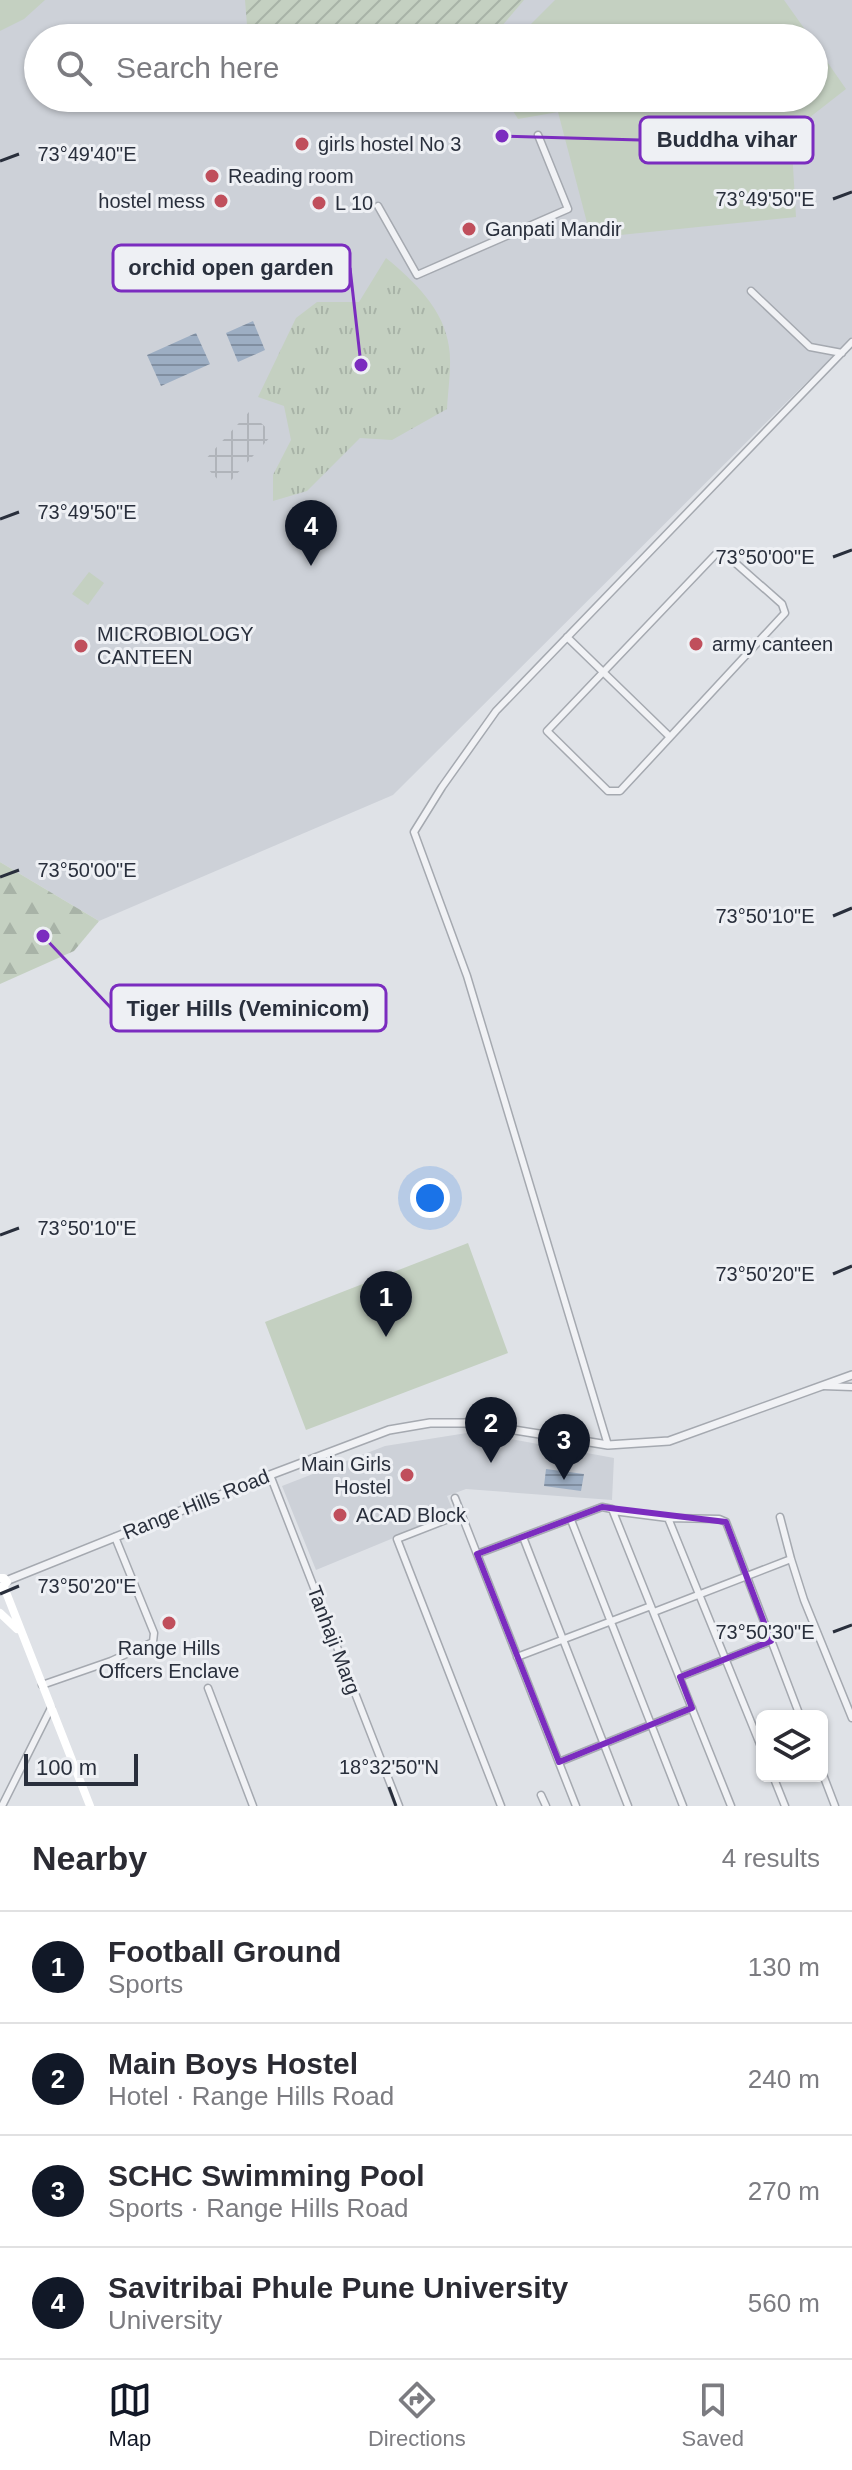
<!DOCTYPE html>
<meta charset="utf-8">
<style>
:root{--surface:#fff;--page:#f2f2f3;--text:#2b2b33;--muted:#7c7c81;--line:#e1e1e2;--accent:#111827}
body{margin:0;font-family:Helvetica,sans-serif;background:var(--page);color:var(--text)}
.controls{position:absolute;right:24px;bottom:24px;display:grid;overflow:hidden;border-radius:12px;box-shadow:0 2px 6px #0004}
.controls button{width:72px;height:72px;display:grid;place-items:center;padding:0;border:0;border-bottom:2px solid var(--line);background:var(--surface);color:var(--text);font:40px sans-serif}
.scale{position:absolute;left:24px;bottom:20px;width:114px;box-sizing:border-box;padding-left:8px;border:4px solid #292f3c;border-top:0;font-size:22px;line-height:28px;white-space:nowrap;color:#292f3c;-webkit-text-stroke:6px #eef0f4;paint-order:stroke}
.you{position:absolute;left:430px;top:1198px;width:28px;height:28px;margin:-20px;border:6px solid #fff;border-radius:50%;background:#1a73e8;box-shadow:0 0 0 12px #1a73e833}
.badge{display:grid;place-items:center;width:52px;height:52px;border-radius:50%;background:var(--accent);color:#fff;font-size:26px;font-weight:700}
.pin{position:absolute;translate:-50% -66px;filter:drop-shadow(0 2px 4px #0008)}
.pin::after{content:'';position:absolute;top:42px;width:28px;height:24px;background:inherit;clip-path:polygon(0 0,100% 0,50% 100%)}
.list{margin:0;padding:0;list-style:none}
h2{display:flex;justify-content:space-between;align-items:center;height:104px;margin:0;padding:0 32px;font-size:34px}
h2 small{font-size:26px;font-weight:400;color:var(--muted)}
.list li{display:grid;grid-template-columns:52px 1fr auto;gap:24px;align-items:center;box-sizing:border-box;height:112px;padding:0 32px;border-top:2px solid var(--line)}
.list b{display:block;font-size:30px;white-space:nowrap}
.list p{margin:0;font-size:26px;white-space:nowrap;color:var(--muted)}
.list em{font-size:26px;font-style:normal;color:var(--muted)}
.icon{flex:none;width:44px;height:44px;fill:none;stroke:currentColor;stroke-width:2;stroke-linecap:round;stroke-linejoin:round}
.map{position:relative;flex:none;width:852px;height:1806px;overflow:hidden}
.search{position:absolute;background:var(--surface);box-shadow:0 2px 6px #0004;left:24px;right:24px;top:24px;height:88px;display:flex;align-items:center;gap:20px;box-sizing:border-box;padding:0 28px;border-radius:44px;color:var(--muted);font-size:30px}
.sheet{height:552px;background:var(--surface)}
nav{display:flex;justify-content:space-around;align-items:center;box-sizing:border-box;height:112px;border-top:2px solid var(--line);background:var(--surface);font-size:22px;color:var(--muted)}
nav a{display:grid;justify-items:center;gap:4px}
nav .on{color:var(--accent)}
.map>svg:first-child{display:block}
.built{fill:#cdd1d8;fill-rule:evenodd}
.industrial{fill:url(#industrial-grid)}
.grass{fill:#c4d0c1}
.forest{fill:url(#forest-firs)}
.park{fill:url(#park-tufts)}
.garden{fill:url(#garden-furrows)}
.water{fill:url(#water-rules)}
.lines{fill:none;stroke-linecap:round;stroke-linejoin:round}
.minor-casing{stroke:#a5a9b0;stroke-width:9}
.tertiary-casing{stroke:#a5a9b0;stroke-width:10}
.minor{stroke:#f1f2f5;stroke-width:6}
.tertiary{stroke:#f1f2f5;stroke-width:7}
.secondary{stroke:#fff;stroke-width:8}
.marked{fill:none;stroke:#7b2cbf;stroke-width:6;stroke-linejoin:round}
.ticks{fill:none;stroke:#292f3c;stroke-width:3}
.poi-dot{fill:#c04f5c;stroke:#eef0f4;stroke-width:3}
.labels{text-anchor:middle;stroke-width:6;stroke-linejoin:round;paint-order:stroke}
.poi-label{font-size:20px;fill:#292f3c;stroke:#eef0f4;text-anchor:start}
.street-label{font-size:20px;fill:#292f3c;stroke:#eef0f4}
.ticks-label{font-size:20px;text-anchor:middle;fill:#292f3c;stroke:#eef0f4;stroke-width:6;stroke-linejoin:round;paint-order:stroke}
.leader{fill:none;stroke:#7b2cbf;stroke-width:3}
.callout-dot{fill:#7b2cbf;stroke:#eef0f4;stroke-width:3}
.callout{fill:#eef0f4;stroke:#7b2cbf;stroke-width:3}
.callout-label{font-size:22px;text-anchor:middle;font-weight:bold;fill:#292f3c}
</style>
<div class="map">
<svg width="852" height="1806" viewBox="0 0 852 1806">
<defs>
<pattern id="industrial-grid" width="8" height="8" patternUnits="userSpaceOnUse" patternTransform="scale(2)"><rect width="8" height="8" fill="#cdd1d8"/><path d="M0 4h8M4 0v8" fill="none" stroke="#b0b4ba"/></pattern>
<pattern id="forest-firs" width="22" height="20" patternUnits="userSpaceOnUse" patternTransform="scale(2)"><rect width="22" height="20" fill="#c4d0c1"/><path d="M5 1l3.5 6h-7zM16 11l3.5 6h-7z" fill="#a8b3a7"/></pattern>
<pattern id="park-tufts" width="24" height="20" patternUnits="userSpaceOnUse" patternTransform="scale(2)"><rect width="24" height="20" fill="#c4d0c1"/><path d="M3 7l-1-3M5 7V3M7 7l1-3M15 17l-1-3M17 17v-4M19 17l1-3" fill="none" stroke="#a8b3a7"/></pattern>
<pattern id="garden-furrows" width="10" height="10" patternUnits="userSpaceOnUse" patternTransform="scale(2)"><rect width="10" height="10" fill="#c4d0c1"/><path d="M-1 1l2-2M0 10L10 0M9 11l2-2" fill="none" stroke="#a8b3a7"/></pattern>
<pattern id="water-rules" width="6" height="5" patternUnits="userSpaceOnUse" patternTransform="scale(2)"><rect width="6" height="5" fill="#9daec3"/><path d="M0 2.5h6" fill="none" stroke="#808ea0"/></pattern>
</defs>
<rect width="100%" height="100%" fill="#dfe2e7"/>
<path class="built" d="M 0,0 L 852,0 L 852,337 L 393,795 L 99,921 L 0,862 ZM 38,38 L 814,38 L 814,98 L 38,98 Z
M 473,1432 L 614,1458 L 612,1500 L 466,1489 L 447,1496 L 454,1513 L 316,1570 L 282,1486 L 385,1446 Z"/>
<path class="industrial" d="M 249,412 L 273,434 L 225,487 L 202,463 Z"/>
<path class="grass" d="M 0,0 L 45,0 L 24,19 L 0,31 Z
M 555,0 L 784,0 L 811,38 L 517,38 Z
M 814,43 L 846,89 L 791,132 L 796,217 L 591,238 L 558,112 L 518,119 L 505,98 L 814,98 Z
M 89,572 L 104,583 L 88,605 L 72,594 Z
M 468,1243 L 508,1353 L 306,1430 L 265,1322 Z"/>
<path class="forest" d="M 0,862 L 99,921 L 74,951 L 0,984 Z"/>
<path class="park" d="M 386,258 C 414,281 444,309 449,347 C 452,366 448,389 447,409 L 392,440 L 360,438 L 307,491 L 273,501 L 273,475 L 291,440 L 284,406 L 258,397 L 296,318 L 317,302 L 359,302 Z"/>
<path class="garden" d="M 245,0 L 524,0 L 501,27 L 483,38 L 248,38 Z"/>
<path class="water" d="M 253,321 L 265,350 L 238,362 L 226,333 Z
M 196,333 L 210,364 L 161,386 L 147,355 Z
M 546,1469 L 584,1474 L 581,1491 L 544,1486 Z"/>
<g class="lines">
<g class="minor-casing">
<path id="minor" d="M 378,206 L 417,275 L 568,209 L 538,135
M 751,291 L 810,347 L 842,353
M 723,552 L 782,604 L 785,613 L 620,791 L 608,791 L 547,731 L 715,555 Z
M 567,637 L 670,737
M 823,1386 L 852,1387
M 608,1445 L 467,976 L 414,832 L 442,787 L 496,711 L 852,342
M 270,1475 L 399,1806
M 455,1498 L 576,1806
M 613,1511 L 668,1518 L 719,1519 L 726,1522 L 800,1716
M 461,1514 L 397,1539 L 501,1806
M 780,1517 L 791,1559
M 668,1518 L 762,1749
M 571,1520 L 683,1806
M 523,1537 L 628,1806
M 477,1554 L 602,1507 L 612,1509 L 731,1806
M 654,1612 L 791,1559 L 804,1600 L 852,1718
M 517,1657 L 651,1606
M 680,1677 L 771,1641
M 42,1685 L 111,1661 L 153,1642 L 154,1633 L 115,1537
M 208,1688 L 253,1806
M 559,1762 L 692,1708
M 822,1772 L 835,1806
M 773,1776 L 785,1806
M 541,1795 L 546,1806
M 2,1806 L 51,1708"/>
</g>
<g class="tertiary-casing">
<path id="tertiary" d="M 6,1581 L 270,1475 L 389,1430 L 430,1423 L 470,1423 L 608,1445 L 669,1441 L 852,1375"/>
</g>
<use href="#minor" class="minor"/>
<use href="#tertiary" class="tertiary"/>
<path class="secondary" d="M 0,1578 L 4,1578 L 7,1582 L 1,1588
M 4,1587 L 90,1806
M 0,1613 L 17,1629"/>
</g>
<path class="marked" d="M 602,1507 L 726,1522 L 771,1641 L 680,1677 L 692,1708 L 559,1762 L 477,1554 Z"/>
<path class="ticks" d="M 0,161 L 19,154M 833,199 L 852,192M 0,519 L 19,512M 833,557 L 852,550M 0,877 L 19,870M 833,916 L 852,908M 0,1235 L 19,1228M 833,1274 L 852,1266M 0,1594 L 19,1586M 833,1632 L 852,1625M 389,1787 L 396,1806"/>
<g class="poi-dot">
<circle cx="302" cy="144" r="8"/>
<circle cx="212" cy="176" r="8"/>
<circle cx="221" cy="201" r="8"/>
<circle cx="319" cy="203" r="8"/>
<circle cx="469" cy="229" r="8"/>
<circle cx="696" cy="644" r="8"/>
<circle cx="81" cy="646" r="8"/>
<circle cx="407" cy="1475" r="8"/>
<circle cx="340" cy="1515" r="8"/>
<circle cx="169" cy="1623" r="8"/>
</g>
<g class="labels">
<g class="poi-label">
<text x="318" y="151">girls hostel No 3</text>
<text x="228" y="183">Reading room</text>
<text x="205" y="208" text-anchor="end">hostel mess</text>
<text x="335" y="210">L 10</text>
<text x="485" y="236">Ganpati Mandir</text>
<text x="97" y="641">MICROBIOLOGY<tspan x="97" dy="23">CANTEEN</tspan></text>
<text x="712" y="651">army canteen</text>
<text x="391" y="1471" text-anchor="end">Main Girls<tspan x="391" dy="23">Hostel</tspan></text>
<text x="356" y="1522">ACAD Block</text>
<text x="169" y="1655" text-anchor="middle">Range Hills<tspan x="169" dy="23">Offcers Enclave</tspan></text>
</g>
<g class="street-label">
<text transform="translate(196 1504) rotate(-22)" y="7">Range Hills Road</text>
<text transform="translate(334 1640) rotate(69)" y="7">Tanhaji Marg</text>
</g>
</g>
<g class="ticks-label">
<text x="87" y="161">73°49'40"E</text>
<text x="765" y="206">73°49'50"E</text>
<text x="87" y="519">73°49'50"E</text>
<text x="765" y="564">73°50'00"E</text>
<text x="87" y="877">73°50'00"E</text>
<text x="765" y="923">73°50'10"E</text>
<text x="87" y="1235">73°50'10"E</text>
<text x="765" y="1281">73°50'20"E</text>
<text x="87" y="1593">73°50'20"E</text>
<text x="765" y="1639">73°50'30"E</text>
<text x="389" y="1774">18°32'50"N</text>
</g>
<path class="leader" d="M502 136L640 140M361 365L350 268M43 936L111 1008"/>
<g class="callout-dot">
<circle cx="502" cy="136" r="8"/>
<circle cx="361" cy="365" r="8"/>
<circle cx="43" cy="936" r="8"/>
</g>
<g class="callout">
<rect x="640" y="117" width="173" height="46" rx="8"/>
<rect x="113" y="245" width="237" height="46" rx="8"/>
<rect x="111" y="985" width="275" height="46" rx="8"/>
</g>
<g class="callout-label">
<text x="727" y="147">Buddha vihar</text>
<text x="231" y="275">orchid open garden</text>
<text x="248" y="1016">Tiger Hills (Veminicom)</text>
</g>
</svg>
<div class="controls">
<button><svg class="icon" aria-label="layers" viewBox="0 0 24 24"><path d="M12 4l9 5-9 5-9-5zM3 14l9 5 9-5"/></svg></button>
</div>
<div class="scale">100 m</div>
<div class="you"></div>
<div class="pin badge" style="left:386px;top:1337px">1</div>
<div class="pin badge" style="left:491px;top:1463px">2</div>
<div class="pin badge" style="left:564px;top:1480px">3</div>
<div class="pin badge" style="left:311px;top:566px">4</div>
<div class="search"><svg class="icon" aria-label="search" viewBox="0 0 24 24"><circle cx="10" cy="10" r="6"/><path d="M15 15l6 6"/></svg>Search here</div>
</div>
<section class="sheet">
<h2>Nearby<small>4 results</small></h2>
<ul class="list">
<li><span class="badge">1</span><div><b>Football Ground</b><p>Sports</p></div><em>130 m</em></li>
<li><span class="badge">2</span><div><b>Main Boys Hostel</b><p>Hotel · Range Hills Road</p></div><em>240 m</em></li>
<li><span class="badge">3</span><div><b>SCHC Swimming Pool</b><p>Sports · Range Hills Road</p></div><em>270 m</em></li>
<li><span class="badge">4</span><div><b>Savitribai Phule Pune University</b><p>University</p></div><em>560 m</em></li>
</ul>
</section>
<nav>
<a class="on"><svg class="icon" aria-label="map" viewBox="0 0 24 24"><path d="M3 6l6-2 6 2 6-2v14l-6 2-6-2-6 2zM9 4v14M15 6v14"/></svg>Map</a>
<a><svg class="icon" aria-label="directions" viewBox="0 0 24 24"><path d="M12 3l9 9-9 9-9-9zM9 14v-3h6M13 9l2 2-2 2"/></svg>Directions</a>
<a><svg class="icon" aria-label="saved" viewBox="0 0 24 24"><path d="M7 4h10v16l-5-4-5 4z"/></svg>Saved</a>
</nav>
